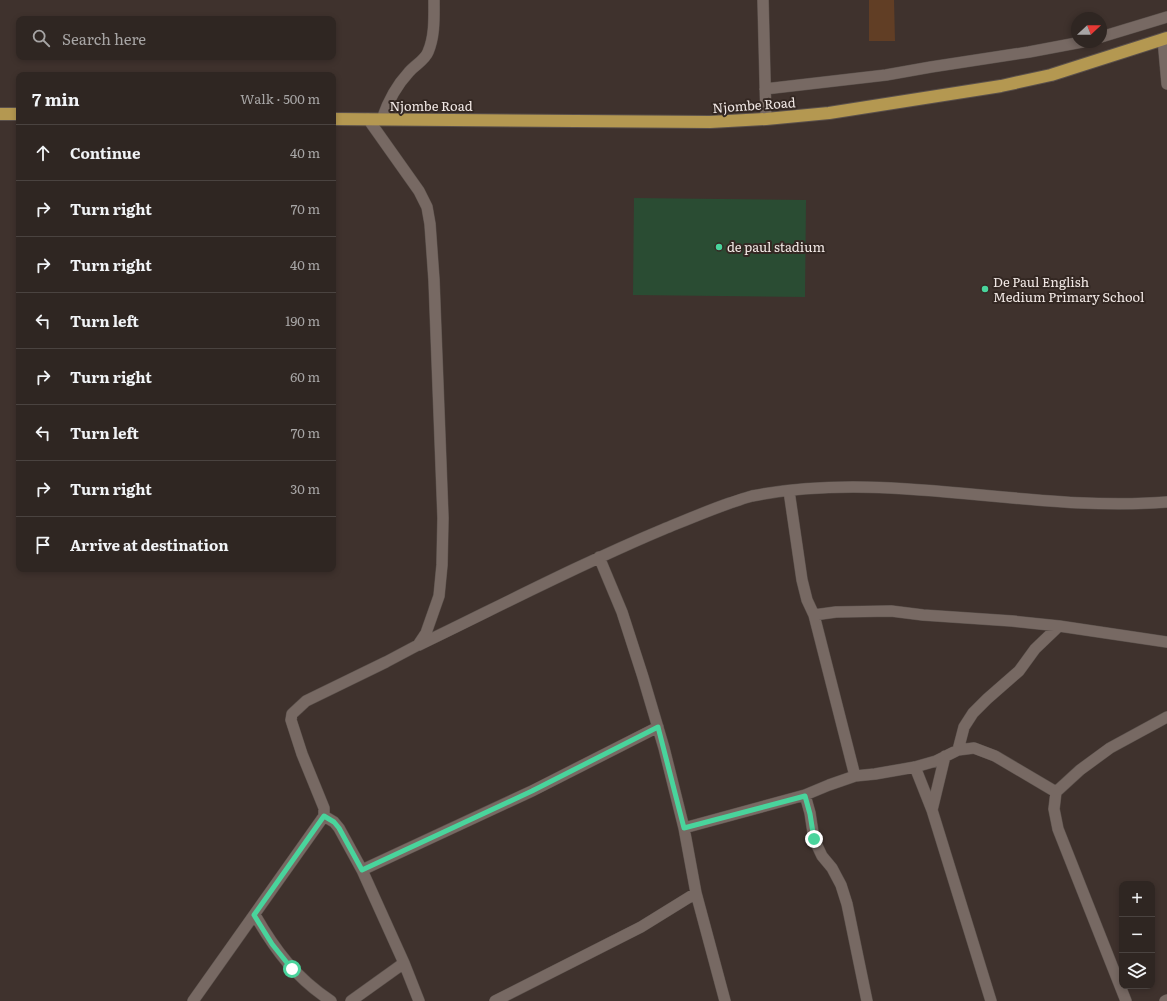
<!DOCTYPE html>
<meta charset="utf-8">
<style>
:root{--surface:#2f2622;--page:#3b322f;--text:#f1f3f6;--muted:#a7a5a5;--line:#4a4340}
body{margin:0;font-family:Literata,serif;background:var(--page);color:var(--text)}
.controls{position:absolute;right:12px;bottom:12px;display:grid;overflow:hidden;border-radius:8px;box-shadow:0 2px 6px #0003}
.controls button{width:36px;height:36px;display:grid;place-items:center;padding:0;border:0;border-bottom:1px solid var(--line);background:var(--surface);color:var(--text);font:20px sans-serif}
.compass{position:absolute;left:1071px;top:12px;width:36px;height:36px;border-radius:50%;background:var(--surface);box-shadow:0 2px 6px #0003;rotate:68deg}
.stop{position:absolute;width:12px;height:12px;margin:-9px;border:3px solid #49d49c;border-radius:50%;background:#fff}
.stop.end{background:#49d49c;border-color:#fff;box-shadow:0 1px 4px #0008}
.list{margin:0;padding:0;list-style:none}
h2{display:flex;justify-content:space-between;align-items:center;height:52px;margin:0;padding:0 16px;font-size:17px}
h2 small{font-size:13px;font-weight:400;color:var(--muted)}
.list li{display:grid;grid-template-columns:26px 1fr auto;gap:12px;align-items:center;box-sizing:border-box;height:56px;padding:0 16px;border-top:1px solid var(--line)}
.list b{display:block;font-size:15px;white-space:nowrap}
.list em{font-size:13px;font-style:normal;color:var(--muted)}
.icon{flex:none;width:22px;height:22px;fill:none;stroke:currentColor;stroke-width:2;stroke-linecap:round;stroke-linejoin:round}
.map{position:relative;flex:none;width:1167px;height:1001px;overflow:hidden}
.search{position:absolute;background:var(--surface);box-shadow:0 2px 6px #0003;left:16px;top:16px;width:320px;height:44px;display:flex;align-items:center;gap:10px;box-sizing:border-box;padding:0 14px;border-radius:8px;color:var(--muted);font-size:15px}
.panel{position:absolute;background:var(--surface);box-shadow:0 2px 6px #0003;left:16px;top:72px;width:320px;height:500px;border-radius:8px}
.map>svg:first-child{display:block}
.green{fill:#2a4c33}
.building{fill:#613e25}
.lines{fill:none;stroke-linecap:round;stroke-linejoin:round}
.minor-casing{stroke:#5a504b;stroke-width:12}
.highway-casing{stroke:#5a504b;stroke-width:14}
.minor{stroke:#776963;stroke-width:11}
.highway{stroke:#b49851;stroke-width:12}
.route{stroke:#49d49c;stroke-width:5}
.poi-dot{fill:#49d49c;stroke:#342823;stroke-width:1.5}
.labels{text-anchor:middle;stroke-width:4;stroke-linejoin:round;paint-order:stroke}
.street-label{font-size:13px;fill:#f1e8e5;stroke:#342823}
.poi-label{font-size:13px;fill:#f1e8e5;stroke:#342823;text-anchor:start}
</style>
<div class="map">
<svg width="1167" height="1001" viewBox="0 0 1167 1001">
<rect width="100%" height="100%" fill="#3f322d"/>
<path class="green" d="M 634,198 L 806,200 L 805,297 L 633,295 Z"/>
<path class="building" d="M 869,0 L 894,0 L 895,41 L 869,41 Z"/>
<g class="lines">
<g class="minor-casing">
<path id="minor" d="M 763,0 L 766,119
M 1101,37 L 1167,17
M 1163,39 L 1167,84
M 765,89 L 886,75 L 931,67 L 1029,52 L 1082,42
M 382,119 C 388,101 396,86 409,72 C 415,65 425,60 428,52 C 435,36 434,17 434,0
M 789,491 L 802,580 L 807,600 L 814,615 L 855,776
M 599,557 L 622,612 L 643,677 L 664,748 L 684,828 L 696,893 L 725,1001
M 814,615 L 836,612 L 891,611 L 923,615 L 1012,621 L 1059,626 L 1167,642
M 419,645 C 500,606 580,564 664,529 C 686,520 707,511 730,503 C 737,501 744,498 752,496 C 890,469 1029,513 1167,502
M 958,750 L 964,727 L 973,713 L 987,699 L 1019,671 L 1035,649 L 1059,626
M 915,767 L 932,810 L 991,1001
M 805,795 L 810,813 L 814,839 L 822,856 L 832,868 L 841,885 L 847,904 L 867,1001
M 932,810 L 945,756
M 324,816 L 334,822 L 339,828 L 362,870 L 404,963 L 419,1001
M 684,828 L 805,795 L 829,785 L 855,776 L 875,774 L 915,767 L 936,761 L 958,750 L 974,748 L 995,756 L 1056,792
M 362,870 L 532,791 L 658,727
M 255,915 C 275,950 296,978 331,1001
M 193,1001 L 324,816 L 324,808 L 302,754 L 291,720 L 292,714 L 306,701 L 386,662 L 418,645 L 426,633 L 439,596 L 442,565 L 443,518 L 434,280 L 430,224 L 427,207 L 419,191 L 368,119
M 351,1001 L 404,963
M 495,1001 L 641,927 L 696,893
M 1126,1001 L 1058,829 L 1054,809 L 1056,792 L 1080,770 L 1110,748 L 1167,717
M 1165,1001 L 1167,1000"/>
</g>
<g class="highway-casing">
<path id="highway" d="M 0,114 L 19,114
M 333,119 L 710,122 L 766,119 L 829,113 L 1001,86 L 1051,75 L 1167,38"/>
</g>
<use href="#minor" class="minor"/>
<use href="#highway" class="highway"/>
</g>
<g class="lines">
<path class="route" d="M 292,969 L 272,944 L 254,915 L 324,816 L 334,822 L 339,828 L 362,870 L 532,791 L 658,727 L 684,828 L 805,796 L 810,814 L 814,839"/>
</g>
<g class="poi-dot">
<circle cx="719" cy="247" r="4"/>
<circle cx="985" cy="289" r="4"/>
</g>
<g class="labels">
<g class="street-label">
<text transform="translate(754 105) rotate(-4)" y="5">Njombe Road</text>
<text x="431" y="111">Njombe Road</text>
</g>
<g class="poi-label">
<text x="727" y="252">de paul stadium</text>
<text x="993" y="287">De Paul English<tspan x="993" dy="15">Medium Primary School</tspan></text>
</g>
</g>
</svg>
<div class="controls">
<button>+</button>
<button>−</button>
<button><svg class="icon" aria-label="layers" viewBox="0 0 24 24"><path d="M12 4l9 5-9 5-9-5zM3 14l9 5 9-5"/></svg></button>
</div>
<svg class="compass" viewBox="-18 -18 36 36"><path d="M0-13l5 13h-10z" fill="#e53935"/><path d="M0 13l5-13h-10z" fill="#a7a5a5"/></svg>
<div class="stop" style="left:292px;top:969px"></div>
<div class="stop end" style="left:814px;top:839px"></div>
<div class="search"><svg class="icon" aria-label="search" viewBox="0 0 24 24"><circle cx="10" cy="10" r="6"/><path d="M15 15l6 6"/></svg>Search here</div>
<section class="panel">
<h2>7 min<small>Walk · 500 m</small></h2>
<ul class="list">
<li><svg class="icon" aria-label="ahead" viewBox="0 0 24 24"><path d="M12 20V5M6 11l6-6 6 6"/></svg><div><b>Continue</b></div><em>40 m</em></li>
<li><svg class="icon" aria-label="right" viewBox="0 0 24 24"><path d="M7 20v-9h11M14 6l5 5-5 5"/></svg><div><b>Turn right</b></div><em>70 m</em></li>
<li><svg class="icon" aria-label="right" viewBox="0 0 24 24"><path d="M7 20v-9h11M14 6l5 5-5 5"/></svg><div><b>Turn right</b></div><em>40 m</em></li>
<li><svg class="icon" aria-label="left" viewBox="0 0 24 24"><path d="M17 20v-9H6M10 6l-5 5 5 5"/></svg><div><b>Turn left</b></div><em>190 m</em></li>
<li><svg class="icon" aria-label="right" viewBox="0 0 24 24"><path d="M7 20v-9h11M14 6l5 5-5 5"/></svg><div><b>Turn right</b></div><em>60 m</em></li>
<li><svg class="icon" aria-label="left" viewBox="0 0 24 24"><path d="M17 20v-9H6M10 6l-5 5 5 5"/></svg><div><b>Turn left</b></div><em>70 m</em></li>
<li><svg class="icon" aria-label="right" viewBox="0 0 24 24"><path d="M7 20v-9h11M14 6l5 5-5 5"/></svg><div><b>Turn right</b></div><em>30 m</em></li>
<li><svg class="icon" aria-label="arrive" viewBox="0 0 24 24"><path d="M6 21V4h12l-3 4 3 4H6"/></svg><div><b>Arrive at destination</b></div></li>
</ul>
</section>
</div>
